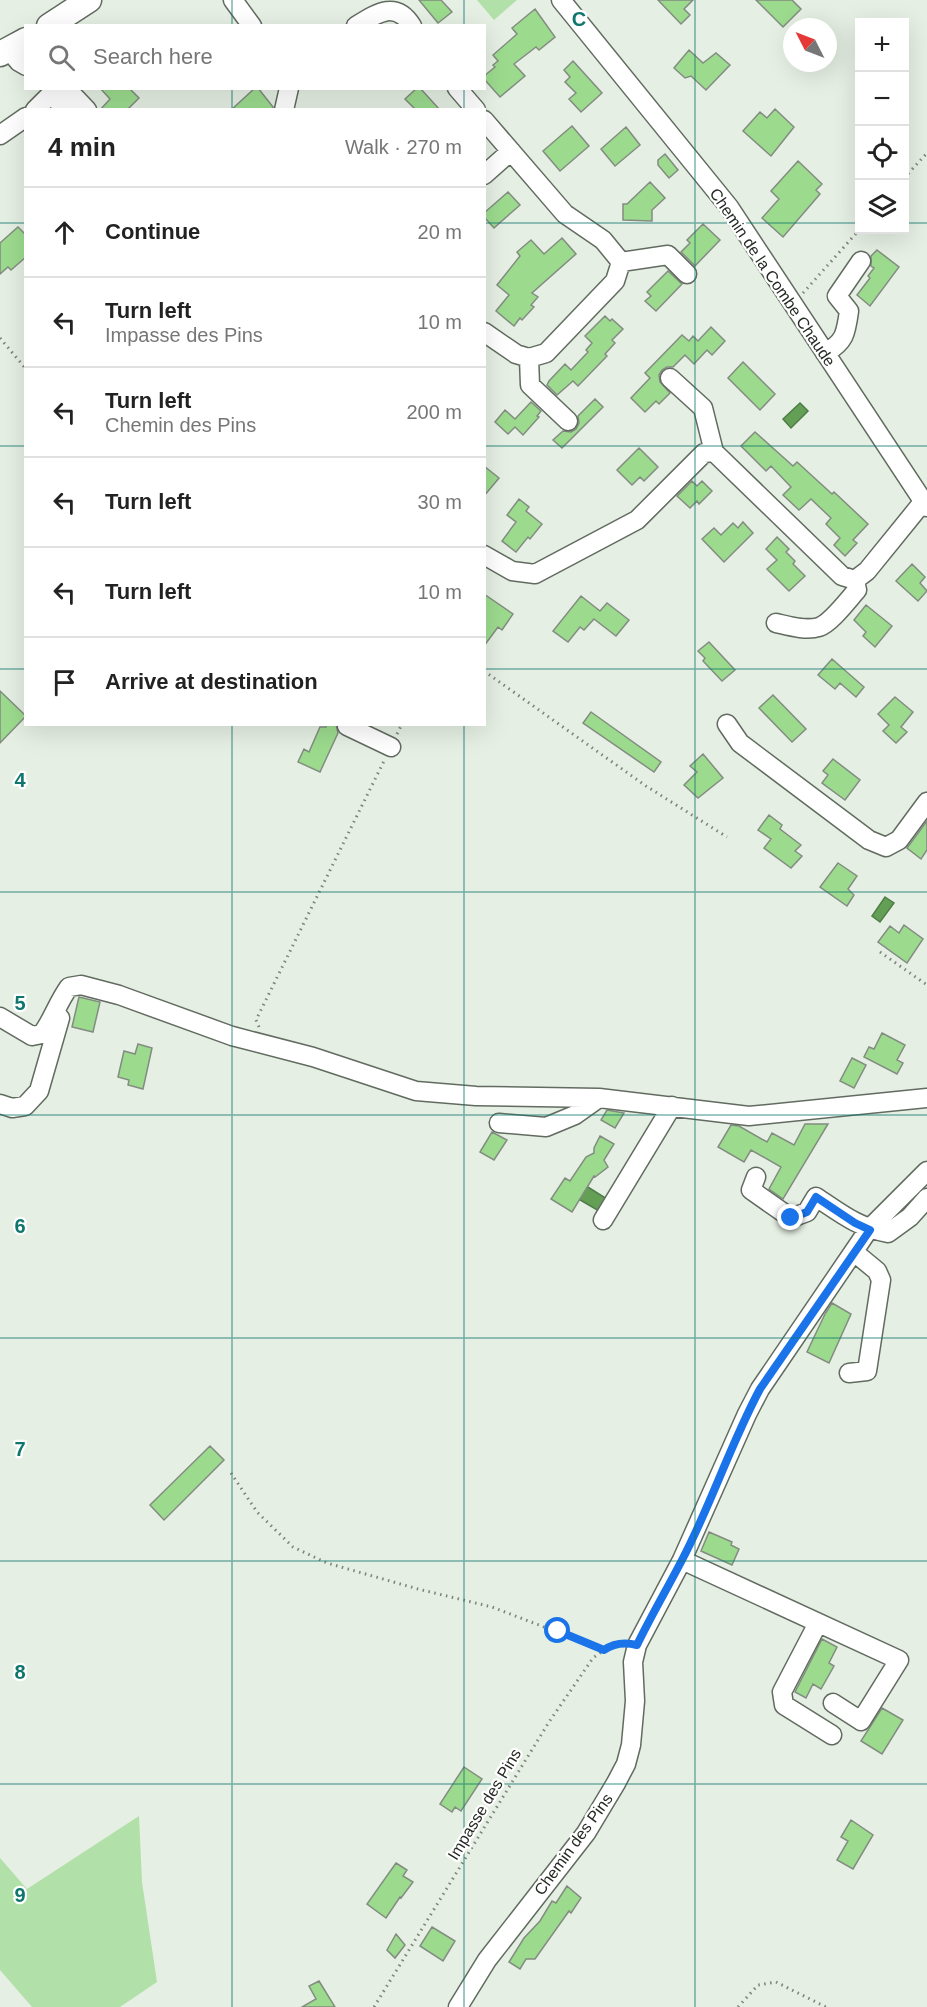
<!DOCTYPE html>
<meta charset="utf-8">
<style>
:root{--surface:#fff;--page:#f2f2f2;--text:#222;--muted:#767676;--line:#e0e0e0}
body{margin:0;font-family:Arial,sans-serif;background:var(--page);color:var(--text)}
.controls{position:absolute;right:18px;top:18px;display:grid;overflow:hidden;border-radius:0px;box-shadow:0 6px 24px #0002}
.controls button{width:54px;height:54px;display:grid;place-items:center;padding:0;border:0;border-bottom:2px solid var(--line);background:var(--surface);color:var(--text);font:30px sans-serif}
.compass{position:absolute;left:783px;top:18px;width:54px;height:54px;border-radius:50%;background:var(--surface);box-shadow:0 6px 24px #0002;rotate:312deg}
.stop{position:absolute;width:18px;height:18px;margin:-14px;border:4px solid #1a73e8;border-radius:50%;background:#fff}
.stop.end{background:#1a73e8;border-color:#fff;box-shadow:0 2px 6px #0008}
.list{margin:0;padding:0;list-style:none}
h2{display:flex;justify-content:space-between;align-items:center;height:78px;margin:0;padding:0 24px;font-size:26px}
h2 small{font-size:20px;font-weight:400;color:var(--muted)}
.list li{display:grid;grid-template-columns:39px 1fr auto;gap:18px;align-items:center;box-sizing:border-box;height:90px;padding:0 24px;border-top:2px solid var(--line)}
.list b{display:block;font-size:22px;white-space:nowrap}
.list p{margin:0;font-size:20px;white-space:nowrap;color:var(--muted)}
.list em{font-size:20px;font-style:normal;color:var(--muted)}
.icon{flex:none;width:33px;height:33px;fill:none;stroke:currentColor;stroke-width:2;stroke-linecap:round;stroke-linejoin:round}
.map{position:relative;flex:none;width:927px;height:2007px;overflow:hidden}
.search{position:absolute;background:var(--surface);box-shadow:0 6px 24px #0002;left:24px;top:24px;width:462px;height:66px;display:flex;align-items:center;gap:15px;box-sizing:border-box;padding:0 21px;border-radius:0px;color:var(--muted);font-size:22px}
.panel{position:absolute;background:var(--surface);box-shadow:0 6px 24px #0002;left:24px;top:108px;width:462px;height:618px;border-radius:0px}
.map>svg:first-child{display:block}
.green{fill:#b2e0a9}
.water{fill:#63a056;stroke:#507c47;stroke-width:1.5}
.building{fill:#9cdb8e;stroke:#838c81;stroke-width:1.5}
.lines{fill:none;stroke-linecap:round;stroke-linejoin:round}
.minor-casing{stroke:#626b60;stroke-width:21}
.major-casing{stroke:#626b60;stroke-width:27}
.path{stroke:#7d837b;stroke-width:3;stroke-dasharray:1.5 4.5;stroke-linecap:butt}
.minor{stroke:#fff;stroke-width:18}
.major{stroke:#fff;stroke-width:24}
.route{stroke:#1a73e8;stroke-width:8}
.grid{fill:none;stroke:#0f766e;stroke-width:1.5;stroke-opacity:0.55}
.labels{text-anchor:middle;stroke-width:4.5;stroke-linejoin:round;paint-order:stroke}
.street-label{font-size:16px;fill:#252924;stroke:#fff}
.grid-label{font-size:20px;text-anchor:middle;font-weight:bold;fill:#0f766e;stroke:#fff;stroke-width:4.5;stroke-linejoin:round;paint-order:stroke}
</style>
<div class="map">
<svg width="927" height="2007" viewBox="0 0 927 2007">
<rect width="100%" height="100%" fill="#e5efe3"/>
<path class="green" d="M 477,0 L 517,0 L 494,20 Z
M 139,1816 L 142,1882 L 157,1982 L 120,2007 L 32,2007 L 0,1970 L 0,1858 L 27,1889 Z"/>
<path class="water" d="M 800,403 L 808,411 L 791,428 L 783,419 Z
M 885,897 L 894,903 L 880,922 L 872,916 Z
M 583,1184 L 607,1199 L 599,1211 L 575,1197 Z"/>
<path class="building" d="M 419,0 L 441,0 L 452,12 L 438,23 Z
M 658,0 L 693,0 L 684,9 L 690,15 L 681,24 Z
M 756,0 L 792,0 L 801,9 L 783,27 Z
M 535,9 L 555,37 L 539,50 L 536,47 L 514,64 L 525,76 L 500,97 L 484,79 L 484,76 L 495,67 L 493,65 L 498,61 L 493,55 L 517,34 L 512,28 Z
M 689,50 L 703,63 L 716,53 L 730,65 L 706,90 L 691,76 L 685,78 L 674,68 Z
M 573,61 L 602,93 L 581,112 L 569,99 L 576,93 L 565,82 L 570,77 L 564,70 Z
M 100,88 L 129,88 L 139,98 L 127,110 L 100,110 L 110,99 Z
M 255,88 L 258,88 L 273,107 L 273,110 L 231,110 Z
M 417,88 L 420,88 L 440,110 L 416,110 L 405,99 Z
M 775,109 L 794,127 L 771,156 L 743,131 L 760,112 L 767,118 Z
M 572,126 L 589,146 L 560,171 L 543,151 Z
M 626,127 L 640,145 L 615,166 L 601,149 Z
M 665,154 L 678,170 L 669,178 L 658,165 L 658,160 Z
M 798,161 L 822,184 L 816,190 L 820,194 L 783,237 L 762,218 L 779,199 L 771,191 Z
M 650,182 L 665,198 L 652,210 L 652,221 L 623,220 L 623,204 L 627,204 Z
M 508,192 L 520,205 L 494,228 L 484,217 L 484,213 Z
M 703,224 L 720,240 L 695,266 L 681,252 L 690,243 L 687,240 Z
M 18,227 L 26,235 L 26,257 L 11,270 L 8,267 L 0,274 L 0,243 Z
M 562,238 L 576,254 L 532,293 L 538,297 L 531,305 L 534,307 L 522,320 L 520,318 L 514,326 L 496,311 L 509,295 L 497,285 L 520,256 L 517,252 L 531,240 L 544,254 Z
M 877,250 L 899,267 L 870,306 L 857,295 L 870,278 L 868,276 L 874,268 L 871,266 L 871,256 Z
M 668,271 L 682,284 L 656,311 L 645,301 L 651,296 L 647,292 Z
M 605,316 L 610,321 L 612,319 L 623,329 L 612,340 L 615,343 L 605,354 L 607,356 L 578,386 L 573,381 L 557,395 L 547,385 L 549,381 L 565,364 L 571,370 L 588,352 L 586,350 L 592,343 L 585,336 Z
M 711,327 L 725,341 L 712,355 L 707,350 L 694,364 L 685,355 L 673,367 L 667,367 L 662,370 L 659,375 L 660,382 L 670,393 L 659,404 L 656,401 L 645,412 L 631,398 L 650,378 L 645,373 L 682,335 L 689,341 L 693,336 L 698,341 Z
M 743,362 L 775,394 L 760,410 L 728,378 Z
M 595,399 L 603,407 L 562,448 L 553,440 L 563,431 L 571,432 L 576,429 L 579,423 L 578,416 Z
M 531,402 L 541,411 L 537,416 L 539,417 L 523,435 L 515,427 L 508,434 L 495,422 L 505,410 L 515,419 Z
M 755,432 L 793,466 L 797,462 L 832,494 L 834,492 L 868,524 L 853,540 L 857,543 L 845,556 L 834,545 L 840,538 L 826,524 L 831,518 L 811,499 L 799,510 L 783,495 L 791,487 L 771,466 L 766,471 L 741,446 Z
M 639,448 L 658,467 L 644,481 L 640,477 L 632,485 L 617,470 Z
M 484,466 L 499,478 L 484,496 Z
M 692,481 L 697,486 L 702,481 L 712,491 L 699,504 L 697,501 L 690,508 L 677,496 Z
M 519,499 L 529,507 L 526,511 L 542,524 L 530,539 L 528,537 L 516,552 L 502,541 L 516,522 L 507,515 Z
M 743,522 L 753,533 L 724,562 L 702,539 L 714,528 L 721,535 L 733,523 L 738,528 Z
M 777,537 L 789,549 L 786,552 L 795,561 L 793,564 L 805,576 L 789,591 L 767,569 L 777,560 L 766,549 Z
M 912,564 L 925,577 L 920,583 L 927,591 L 918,601 L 896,581 Z
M 484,594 L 513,614 L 502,630 L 498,627 L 484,646 Z
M 581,596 L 600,611 L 607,603 L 629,620 L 616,636 L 594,619 L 584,630 L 580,627 L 568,642 L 553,631 Z
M 866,605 L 892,626 L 875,647 L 863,636 L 866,632 L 854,620 Z
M 709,642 L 735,670 L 722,681 L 703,661 L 705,658 L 698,651 Z
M 832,659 L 864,687 L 856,697 L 840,683 L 835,689 L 818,675 Z
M 0,691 L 26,716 L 0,743 Z
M 773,695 L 806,729 L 792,742 L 759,708 Z
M 895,697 L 913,712 L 901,727 L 907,732 L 896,743 L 883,731 L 889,725 L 878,714 Z
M 591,712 L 661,762 L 654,772 L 583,723 Z
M 327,724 L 336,724 L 338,733 L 320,772 L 298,762 L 304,749 L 309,752 L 320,727 L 326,727 Z
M 703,754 L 723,778 L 698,798 L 684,785 L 697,772 L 690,766 Z
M 833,759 L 860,780 L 845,800 L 822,783 L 828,775 L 823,771 Z
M 769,815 L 782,825 L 780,829 L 801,845 L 795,851 L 802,856 L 791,868 L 764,848 L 771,839 L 758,830 Z
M 927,821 L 927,850 L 921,859 L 907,848 Z
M 838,863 L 857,876 L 848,889 L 854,895 L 847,906 L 820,887 Z
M 904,925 L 923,939 L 907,963 L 878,942 L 890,926 L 899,933 Z
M 79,997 L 100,1002 L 93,1032 L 72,1027 Z
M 882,1033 L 905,1045 L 897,1060 L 903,1063 L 897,1074 L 864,1057 L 869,1047 L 874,1049 Z
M 138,1044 L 152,1048 L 143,1089 L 128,1085 L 129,1080 L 118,1077 L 124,1051 L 135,1054 Z
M 852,1058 L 866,1065 L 854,1088 L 840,1081 Z
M 607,1110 L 624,1113 L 615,1128 L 601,1120 Z
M 805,1124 L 828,1124 L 783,1199 L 769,1189 L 781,1167 L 751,1150 L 744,1162 L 718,1147 L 731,1125 L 739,1126 L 767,1142 L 772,1133 L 794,1145 Z
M 492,1132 L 507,1140 L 494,1160 L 480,1152 Z
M 600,1136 L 614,1144 L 604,1160 L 608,1167 L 595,1177 L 594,1176 L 572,1212 L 551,1199 L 565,1178 L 570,1181 L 586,1157 L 594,1153 L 594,1148 Z
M 832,1303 L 851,1314 L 829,1363 L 807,1352 L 825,1314 Z
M 210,1446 L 224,1460 L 164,1520 L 150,1505 Z
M 709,1532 L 732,1542 L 731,1545 L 739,1549 L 732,1565 L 701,1551 Z
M 822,1639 L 837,1647 L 829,1663 L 834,1666 L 821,1689 L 813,1684 L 806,1698 L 795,1692 Z
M 882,1708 L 903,1720 L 882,1754 L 861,1741 Z
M 464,1767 L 482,1779 L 461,1811 L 455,1807 L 452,1812 L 440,1804 Z
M 851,1820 L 873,1835 L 853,1869 L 837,1860 L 848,1841 L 841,1837 Z
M 396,1863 L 407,1870 L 403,1876 L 413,1882 L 401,1898 L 400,1897 L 386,1918 L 367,1904 Z
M 567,1886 L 581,1898 L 571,1913 L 569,1911 L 535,1959 L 526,1959 L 520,1969 L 509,1962 L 524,1938 L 540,1921 L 552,1901 L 556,1903 Z
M 432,1927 L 455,1941 L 443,1961 L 420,1946 Z
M 396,1934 L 405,1945 L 395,1958 L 387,1950 Z
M 319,1981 L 335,2007 L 302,2007 L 316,1999 L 309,1986 Z"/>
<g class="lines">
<g class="minor-casing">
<path id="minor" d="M 233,0 L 252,26
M 561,0 L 729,207 L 927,507
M 356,26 C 377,13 396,0 412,26
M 9,50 L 19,62 L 26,66
M 66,88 L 87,110
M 457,88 L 476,110
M 51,95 L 67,110
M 35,110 L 57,88
M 284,110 L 289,88
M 484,120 L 565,214 L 603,240 L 621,262 L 615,281 L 546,353 L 529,358 L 516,354 L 484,332
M 0,135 L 26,117
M 484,175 L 511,151
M 621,262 L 668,255 L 687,274
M 825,353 C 845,342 846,333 849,311 L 837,296 L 861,261
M 529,358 L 530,385 L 568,421
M 670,378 L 703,408 L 714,452
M 484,555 L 512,571 L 535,574 L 637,520 L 704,453 L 714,452 L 842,576 L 855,580 L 867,571 L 923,502
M 776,623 C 789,626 806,631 819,627 C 831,623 848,600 857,590 L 855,580
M 727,724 L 740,743 L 869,840 L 886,847 L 899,840 L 927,802
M 347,726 L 391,747
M 0,1017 L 32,1036 L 42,1034 C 53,1019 58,1002 69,987 L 81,985 L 119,995 L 232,1036 L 313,1057 L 416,1091 L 476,1096 L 599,1098 L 749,1116 L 927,1098
M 0,1104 L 12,1108 L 25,1106 L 39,1091 L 60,1018
M 499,1123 L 546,1127 L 575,1115 L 599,1098
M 756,1177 L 751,1190 L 791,1218 L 807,1212 L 816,1197 C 842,1214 857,1227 888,1233 L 910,1217 L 927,1198
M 603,1220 L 672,1106
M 849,1373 L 867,1371 L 881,1280 L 877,1271 L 854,1252
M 682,1560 L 899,1660 L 861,1721 L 833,1703
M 818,1623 L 782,1692 L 784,1705 L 832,1735
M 458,2007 L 487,1960 L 586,1833 L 616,1783 L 626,1764 L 631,1745 L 635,1701 L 633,1662 L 637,1645 L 682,1560 L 747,1414 L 760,1389 L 869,1229 L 927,1171"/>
</g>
<g class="major-casing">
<path id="major" d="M 49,26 L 89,0
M 0,54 L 26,40"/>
</g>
<path class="path" d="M 904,178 L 927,153
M 803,293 L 860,229
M 0,338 L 26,369
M 484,671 L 646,786 L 727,837
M 397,734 L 402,724
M 880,952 L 927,985
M 259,1027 L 256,1020 L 384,761
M 231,1473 L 257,1512 L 293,1547 L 327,1563 L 418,1589 L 492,1607 L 604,1650
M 374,2007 L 549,1722 L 593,1658 L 611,1645 L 620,1644
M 738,2007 L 758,1985 L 776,1982 L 826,2007"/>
<use href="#minor" class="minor"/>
<use href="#major" class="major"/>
</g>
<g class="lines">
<path class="route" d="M 558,1631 L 604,1650 C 614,1643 625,1642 637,1645 C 651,1616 667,1589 682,1560 C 711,1505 730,1445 760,1389 L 870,1230 L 855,1223 L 816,1197 L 807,1212 L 791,1218"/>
</g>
<path class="grid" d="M 232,0 L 232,26M 464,0 L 464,26M 695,0 L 695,2007M 232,88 L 232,110M 464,88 L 464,110M 0,223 L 26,223M 484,223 L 860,223M 904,223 L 927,223M 0,446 L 26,446M 484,446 L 927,446M 0,669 L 26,669M 484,669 L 927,669M 232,724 L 232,2007M 464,724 L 464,2007M 0,892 L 927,892M 0,1115 L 927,1115M 0,1338 L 927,1338M 0,1561 L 927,1561M 0,1784 L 927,1784"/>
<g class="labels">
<g class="street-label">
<text transform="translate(773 277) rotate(56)" y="6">Chemin de la Combe Chaude</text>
<text transform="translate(484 1804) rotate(-59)" y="6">Impasse des Pins</text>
<text transform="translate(573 1844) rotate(-54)" y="6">Chemin des Pins</text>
</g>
</g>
<g class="grid-label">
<text x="579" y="26">C</text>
<text x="20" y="787">4</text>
<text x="20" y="1010">5</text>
<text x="20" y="1233">6</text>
<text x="20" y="1456">7</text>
<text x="20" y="1679">8</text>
<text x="20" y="1902">9</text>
</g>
</svg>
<div class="controls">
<button>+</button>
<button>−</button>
<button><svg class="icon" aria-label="locate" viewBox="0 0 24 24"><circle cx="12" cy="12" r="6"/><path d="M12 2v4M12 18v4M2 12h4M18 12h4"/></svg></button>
<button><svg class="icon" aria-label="layers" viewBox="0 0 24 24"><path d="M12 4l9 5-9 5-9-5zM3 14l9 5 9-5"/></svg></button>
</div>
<svg class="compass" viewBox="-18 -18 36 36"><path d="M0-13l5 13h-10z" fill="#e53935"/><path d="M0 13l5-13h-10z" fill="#767676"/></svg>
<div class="stop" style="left:558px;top:1631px"></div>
<div class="stop end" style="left:791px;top:1218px"></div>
<div class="search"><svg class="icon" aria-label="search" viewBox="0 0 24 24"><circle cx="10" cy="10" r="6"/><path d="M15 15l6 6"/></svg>Search here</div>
<section class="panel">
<h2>4 min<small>Walk · 270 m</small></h2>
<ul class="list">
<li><svg class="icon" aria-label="ahead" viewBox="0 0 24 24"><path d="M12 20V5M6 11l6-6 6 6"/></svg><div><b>Continue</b></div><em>20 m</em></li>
<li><svg class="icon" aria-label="left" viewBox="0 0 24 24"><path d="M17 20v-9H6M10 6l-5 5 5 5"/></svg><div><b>Turn left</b><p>Impasse des Pins</p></div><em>10 m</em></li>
<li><svg class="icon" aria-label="left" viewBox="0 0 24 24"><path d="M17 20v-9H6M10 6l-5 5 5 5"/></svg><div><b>Turn left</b><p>Chemin des Pins</p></div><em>200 m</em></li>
<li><svg class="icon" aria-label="left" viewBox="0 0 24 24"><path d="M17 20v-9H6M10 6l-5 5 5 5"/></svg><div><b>Turn left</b></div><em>30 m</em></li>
<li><svg class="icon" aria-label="left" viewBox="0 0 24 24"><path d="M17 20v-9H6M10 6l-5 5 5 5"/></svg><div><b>Turn left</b></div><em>10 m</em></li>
<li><svg class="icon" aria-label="arrive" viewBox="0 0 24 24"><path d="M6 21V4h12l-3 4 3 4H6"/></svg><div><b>Arrive at destination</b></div></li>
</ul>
</section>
</div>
